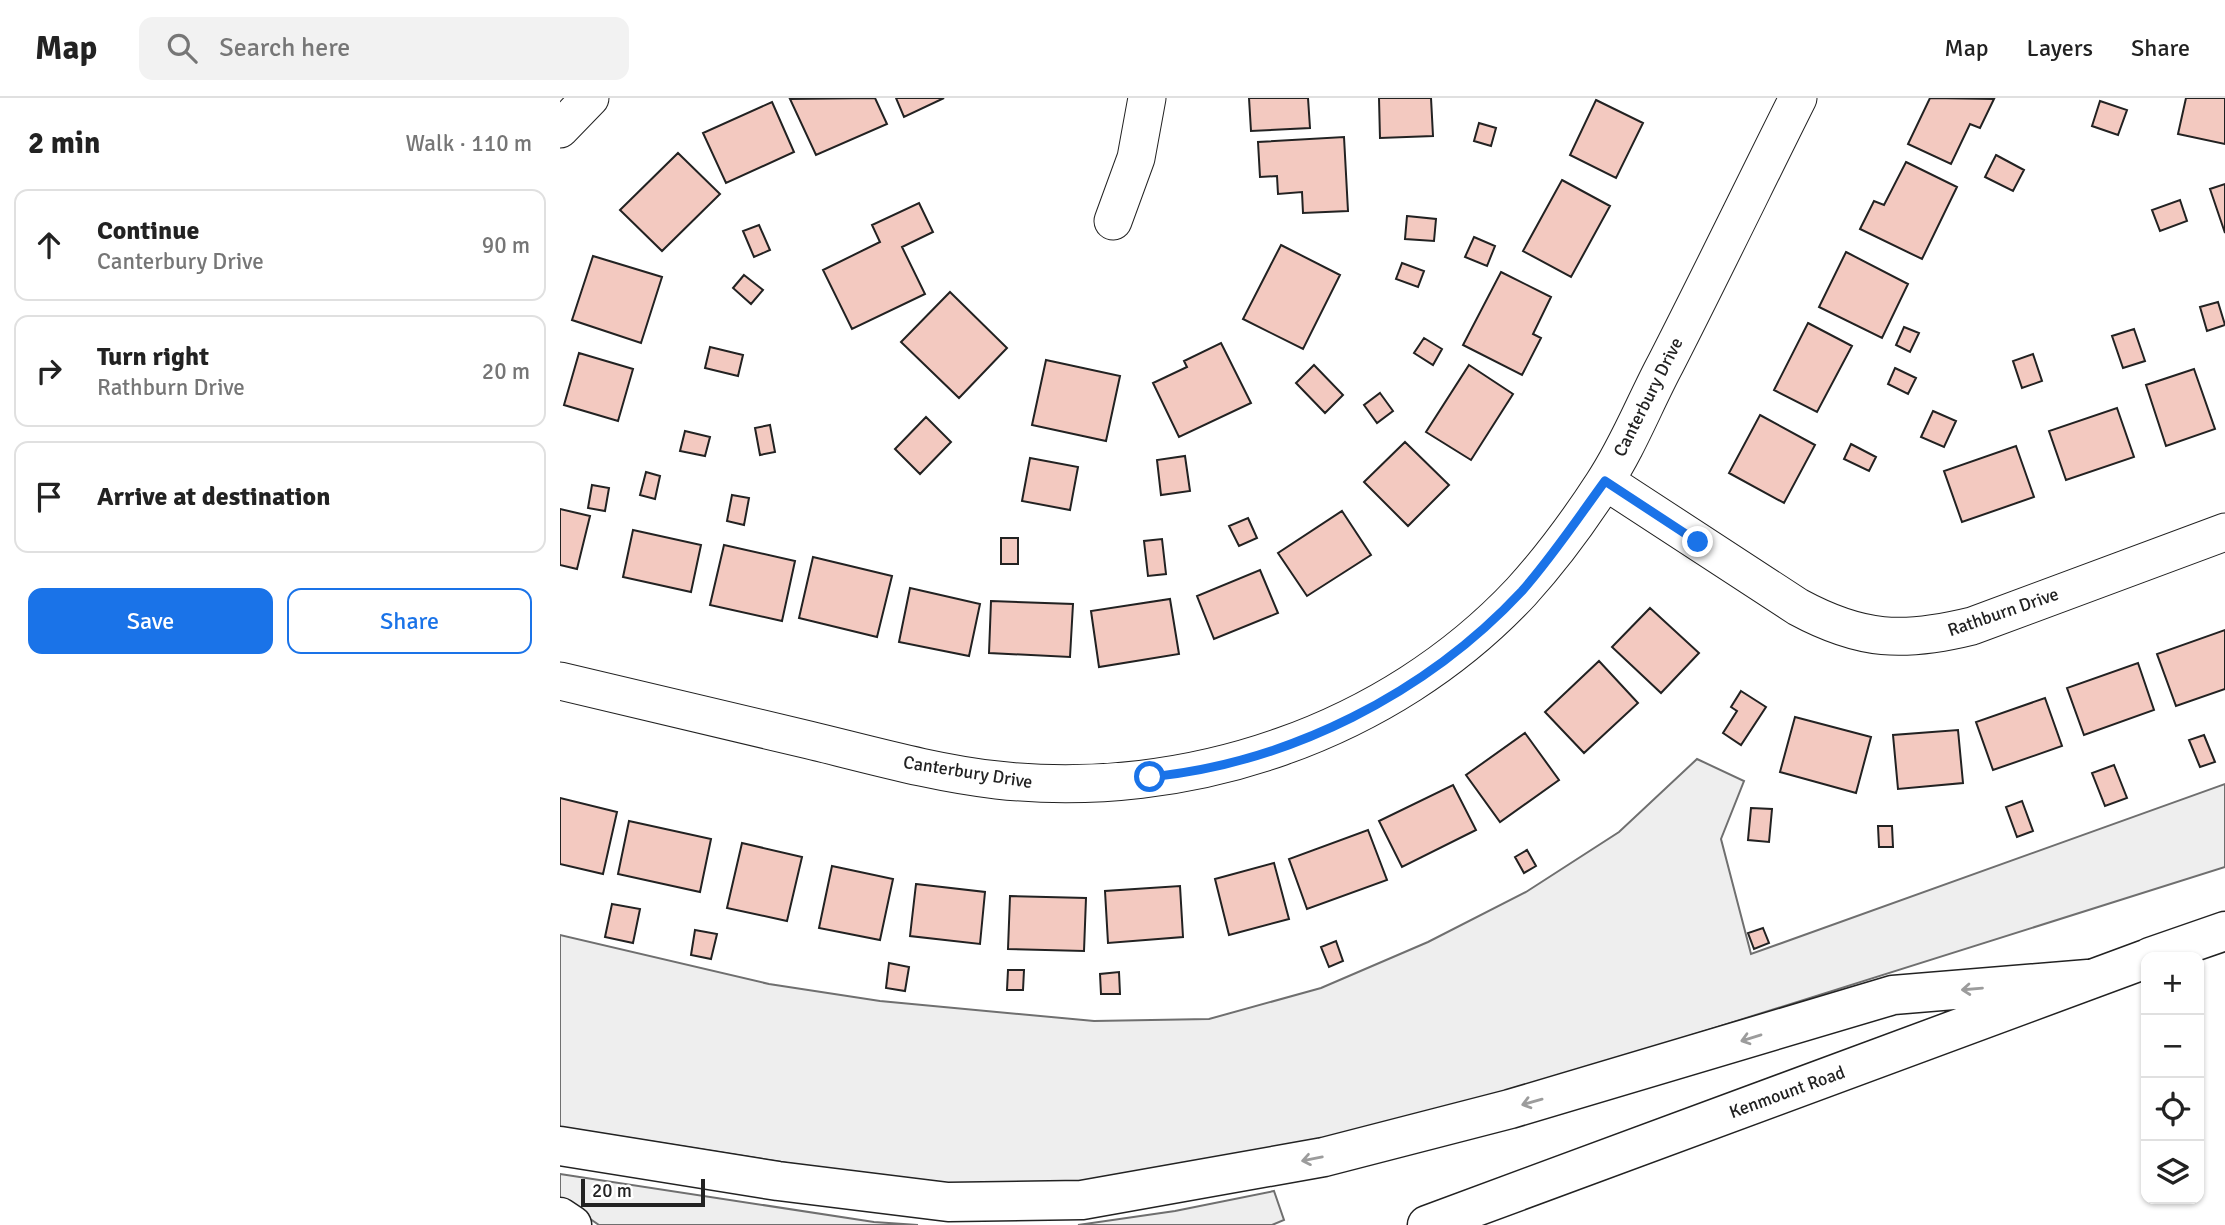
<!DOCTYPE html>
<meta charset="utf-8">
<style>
:root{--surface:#fff;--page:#f2f2f2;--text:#222;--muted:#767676;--line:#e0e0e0;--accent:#1a73e8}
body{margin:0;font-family:Signika,sans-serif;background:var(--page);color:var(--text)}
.controls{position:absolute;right:21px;bottom:21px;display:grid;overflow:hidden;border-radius:14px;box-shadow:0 2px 5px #0004}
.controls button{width:63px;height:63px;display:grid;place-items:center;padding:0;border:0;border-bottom:2px solid var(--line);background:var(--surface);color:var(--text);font:35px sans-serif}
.scale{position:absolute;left:21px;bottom:18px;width:124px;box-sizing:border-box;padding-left:7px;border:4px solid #222;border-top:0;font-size:19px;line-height:24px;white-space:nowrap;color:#222;-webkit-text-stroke:5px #fff;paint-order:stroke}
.stop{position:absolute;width:21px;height:21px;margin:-16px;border:5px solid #1a73e8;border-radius:50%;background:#fff}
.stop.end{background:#1a73e8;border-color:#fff;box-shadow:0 2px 7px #0008}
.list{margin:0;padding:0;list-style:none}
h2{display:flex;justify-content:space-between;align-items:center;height:91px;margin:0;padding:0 28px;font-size:30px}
h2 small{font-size:23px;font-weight:400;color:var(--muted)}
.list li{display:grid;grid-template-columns:46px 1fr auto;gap:21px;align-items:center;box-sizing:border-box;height:112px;margin:0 14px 14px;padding:0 14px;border:2px solid var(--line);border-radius:14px}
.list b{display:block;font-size:26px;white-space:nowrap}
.list p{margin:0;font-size:23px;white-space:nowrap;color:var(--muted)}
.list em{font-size:23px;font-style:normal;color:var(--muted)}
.actions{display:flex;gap:14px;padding:21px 28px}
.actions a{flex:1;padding:16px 0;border:2px solid var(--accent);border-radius:14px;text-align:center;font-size:24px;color:var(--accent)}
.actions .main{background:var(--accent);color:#fff}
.icon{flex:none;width:38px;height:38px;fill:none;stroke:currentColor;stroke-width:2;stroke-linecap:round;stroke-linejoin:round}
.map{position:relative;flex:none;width:1665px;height:1127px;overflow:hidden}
header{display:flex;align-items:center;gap:42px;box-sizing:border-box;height:98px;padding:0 35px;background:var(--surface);border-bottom:2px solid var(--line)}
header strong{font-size:33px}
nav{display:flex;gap:38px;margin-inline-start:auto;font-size:24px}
.search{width:490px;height:63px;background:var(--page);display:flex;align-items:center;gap:18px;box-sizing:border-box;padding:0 24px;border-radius:14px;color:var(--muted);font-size:26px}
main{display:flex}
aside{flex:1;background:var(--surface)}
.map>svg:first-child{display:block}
.green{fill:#eee;stroke:#6f6f6f;stroke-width:2}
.building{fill:#f3c9c0;stroke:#222;stroke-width:2}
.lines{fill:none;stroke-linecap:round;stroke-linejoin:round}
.minor-casing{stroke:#222;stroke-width:39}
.primary-casing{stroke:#222;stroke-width:41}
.minor{stroke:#fff;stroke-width:37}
.primary{stroke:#fff;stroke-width:38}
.oneway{stroke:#9c9c9c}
.route{stroke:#1a73e8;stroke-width:9}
.labels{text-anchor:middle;stroke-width:5;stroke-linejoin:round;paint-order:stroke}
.street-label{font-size:18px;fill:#222;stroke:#fff}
</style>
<header>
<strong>Map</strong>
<div class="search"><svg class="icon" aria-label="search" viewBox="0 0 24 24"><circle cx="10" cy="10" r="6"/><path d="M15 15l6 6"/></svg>Search here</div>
<nav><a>Map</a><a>Layers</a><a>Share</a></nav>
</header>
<main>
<aside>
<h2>2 min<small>Walk · 110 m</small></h2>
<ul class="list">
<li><svg class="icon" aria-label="ahead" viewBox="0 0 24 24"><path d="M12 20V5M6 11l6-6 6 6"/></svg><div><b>Continue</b><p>Canterbury Drive</p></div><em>90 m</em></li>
<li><svg class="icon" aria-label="right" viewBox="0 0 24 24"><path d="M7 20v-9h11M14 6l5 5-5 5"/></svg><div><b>Turn right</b><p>Rathburn Drive</p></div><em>20 m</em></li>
<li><svg class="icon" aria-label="arrive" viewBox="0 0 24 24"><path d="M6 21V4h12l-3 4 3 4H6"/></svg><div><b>Arrive at destination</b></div></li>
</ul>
<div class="actions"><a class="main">Save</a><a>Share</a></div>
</aside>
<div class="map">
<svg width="1665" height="1127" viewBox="0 0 1665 1127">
<rect width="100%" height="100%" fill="#fff"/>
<path class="green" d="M 1137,661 L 1184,683 L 1161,741 L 1191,856 L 1665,686 L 1665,769 L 945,996 L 736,1048 L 513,1086 L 426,1089 L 341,1083 L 0,1029 L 0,837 L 209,886 L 320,903 L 534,923 L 649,921 L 761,890 L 868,844 L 966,794 L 1059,734 Z
M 0,1076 L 314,1124 L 358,1127 L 39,1127 L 0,1100 Z
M 714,1093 L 724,1122 L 712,1127 L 518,1127 L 615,1113 Z"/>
<path class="building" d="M 315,0 L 327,26 L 256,57 L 230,1 Z
M 336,0 L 384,0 L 344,19 Z
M 689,0 L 748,0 L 750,30 L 691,33 Z
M 819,0 L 871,0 L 873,38 L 820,40 Z
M 1370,0 L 1434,1 L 1420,30 L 1410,26 L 1391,66 L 1348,46 Z
M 1626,0 L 1665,0 L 1665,46 L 1618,36 Z
M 1036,2 L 1083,25 L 1056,80 L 1010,57 Z
M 1540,3 L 1567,12 L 1558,37 L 1532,28 Z
M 212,4 L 234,54 L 166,85 L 143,35 Z
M 919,25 L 936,30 L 931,48 L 914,43 Z
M 784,39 L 788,113 L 743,115 L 742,94 L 718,96 L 717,78 L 700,79 L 698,44 Z
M 118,55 L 160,96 L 102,153 L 60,112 Z
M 1436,57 L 1464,72 L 1453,93 L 1425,79 Z
M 1346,64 L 1397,89 L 1362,161 L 1300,131 L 1314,103 L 1324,107 Z
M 1002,82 L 1050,108 L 1011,179 L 963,153 Z
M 1665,86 L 1665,135 L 1650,91 Z
M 1620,102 L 1627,123 L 1600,133 L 1592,112 Z
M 359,105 L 373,134 L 342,149 L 365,196 L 292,231 L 263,172 L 320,144 L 312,127 Z
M 847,118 L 876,121 L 874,143 L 845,141 Z
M 199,127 L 210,152 L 194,159 L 183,133 Z
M 914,139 L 935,148 L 927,168 L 905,159 Z
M 721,147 L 780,177 L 743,251 L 683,221 Z
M 1286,154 L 1348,186 L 1322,240 L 1259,209 Z
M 33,158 L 102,179 L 81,245 L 12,222 Z
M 842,165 L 864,173 L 858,189 L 836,181 Z
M 941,174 L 991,199 L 973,236 L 981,240 L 962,277 L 903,247 Z
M 184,177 L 203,192 L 191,206 L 173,190 Z
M 390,194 L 447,250 L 399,300 L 341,244 Z
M 1658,204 L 1665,227 L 1647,233 L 1640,209 Z
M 1248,225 L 1292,248 L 1257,314 L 1214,292 Z
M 1344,229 L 1359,235 L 1350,254 L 1336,247 Z
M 1574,231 L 1585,263 L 1563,270 L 1552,238 Z
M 864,240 L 882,251 L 873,267 L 854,255 Z
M 661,245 L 691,305 L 619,339 L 593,285 L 627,269 L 624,263 Z
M 150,249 L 183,257 L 178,278 L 145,270 Z
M 19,255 L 73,271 L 58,323 L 4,307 Z
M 1473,256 L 1482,283 L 1462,290 L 1453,263 Z
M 486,262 L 560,278 L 546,343 L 472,327 Z
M 754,267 L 783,297 L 765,315 L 736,285 Z
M 909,267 L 953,296 L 911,362 L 866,334 Z
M 1335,270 L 1356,280 L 1348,296 L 1328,286 Z
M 1634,271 L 1655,331 L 1606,348 L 1586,287 Z
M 820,295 L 833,313 L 817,325 L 804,307 Z
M 1557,310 L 1574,359 L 1506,382 L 1489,333 Z
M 1373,313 L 1396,323 L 1384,349 L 1361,339 Z
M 1200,317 L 1255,347 L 1224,405 L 1169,375 Z
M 366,319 L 391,344 L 360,376 L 335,351 Z
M 210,327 L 215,354 L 200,357 L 195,330 Z
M 125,333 L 150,339 L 145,358 L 120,353 Z
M 845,344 L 889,387 L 848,428 L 804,384 Z
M 1291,346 L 1316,359 L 1309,373 L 1284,361 Z
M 1456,348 L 1474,399 L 1402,424 L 1384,373 Z
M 625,358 L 630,393 L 601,397 L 597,362 Z
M 470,360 L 518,369 L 510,412 L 462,403 Z
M 86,374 L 100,378 L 95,401 L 80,397 Z
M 32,387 L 49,390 L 45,413 L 28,410 Z
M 172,397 L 189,400 L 184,427 L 167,423 Z
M 0,411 L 30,418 L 17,471 L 0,467 Z
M 782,413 L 811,457 L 747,498 L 718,455 Z
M 688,420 L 697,440 L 679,448 L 669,428 Z
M 73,432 L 141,447 L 131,494 L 63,479 Z
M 441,440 L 458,440 L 458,466 L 441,466 Z
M 602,441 L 606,476 L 588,478 L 584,443 Z
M 164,447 L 235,463 L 222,523 L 150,507 Z
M 253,459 L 332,478 L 317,539 L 239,520 Z
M 700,472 L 718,515 L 654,541 L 637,498 Z
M 350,490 L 420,506 L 409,558 L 339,544 Z
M 610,501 L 619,556 L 539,569 L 531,513 Z
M 431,503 L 513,506 L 510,559 L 429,555 Z
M 1090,510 L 1139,555 L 1101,595 L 1052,549 Z
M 1665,532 L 1665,591 L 1616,608 L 1597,556 Z
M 1039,563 L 1078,605 L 1024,655 L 985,614 Z
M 1578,565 L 1594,612 L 1524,637 L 1507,590 Z
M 1181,593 L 1206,609 L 1181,647 L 1163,635 L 1177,613 L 1171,609 Z
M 1485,600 L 1502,648 L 1433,672 L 1416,624 Z
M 1235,619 L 1311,639 L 1296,695 L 1220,674 Z
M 1398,632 L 1403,685 L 1338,691 L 1333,637 Z
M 965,635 L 999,682 L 940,724 L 906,677 Z
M 1644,637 L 1655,664 L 1640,669 L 1629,642 Z
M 1554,667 L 1567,700 L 1545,708 L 1532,675 Z
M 893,687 L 916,732 L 842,769 L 819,723 Z
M 0,700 L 57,714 L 43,776 L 0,766 Z
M 1462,703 L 1473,733 L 1457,739 L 1446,709 Z
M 1191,710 L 1212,711 L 1209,744 L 1188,742 Z
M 69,723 L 151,741 L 140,794 L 58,776 Z
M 1318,728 L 1332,728 L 1333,749 L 1319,749 Z
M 808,732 L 827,782 L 747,811 L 729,761 Z
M 182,745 L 242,759 L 227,823 L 167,810 Z
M 967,752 L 976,768 L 964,775 L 955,759 Z
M 714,765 L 729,821 L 669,837 L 655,781 Z
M 272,768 L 333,781 L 320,842 L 259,830 Z
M 356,786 L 425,794 L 420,846 L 350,838 Z
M 620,788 L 623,839 L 548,845 L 545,793 Z
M 450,798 L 526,800 L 524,853 L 448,851 Z
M 52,806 L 80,811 L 73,845 L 45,839 Z
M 1203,830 L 1209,845 L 1194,851 L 1188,835 Z
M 135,832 L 157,836 L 151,861 L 131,857 Z
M 776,843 L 783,863 L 769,869 L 761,849 Z
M 329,865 L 349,869 L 345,893 L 326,890 Z
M 448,872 L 464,872 L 463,892 L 447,892 Z
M 559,874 L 560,896 L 541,896 L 540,876 Z"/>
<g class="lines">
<g class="minor-casing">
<path id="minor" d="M 0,31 L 30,0
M 553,123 L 576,60 L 587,0
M 1045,383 L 1238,509 C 1301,543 1343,545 1412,528 L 1665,434
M 0,583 C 83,602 166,622 249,642 C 311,657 374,675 437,682 C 628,703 829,635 961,494 C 991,461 1019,423 1043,386 C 1068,349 1085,304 1106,265 C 1151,177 1194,88 1238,0"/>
</g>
<g class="primary-casing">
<path id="primary" d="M 1590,859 L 1665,833
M 0,1048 L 218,1083 L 388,1104 L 522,1102 L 764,1059 L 950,1011 L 1333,897 L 1528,881
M 0,1119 L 12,1127
M 867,1127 L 1586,861"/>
</g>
<use href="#minor" class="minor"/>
<use href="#primary" class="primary"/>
</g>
<defs><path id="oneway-shaft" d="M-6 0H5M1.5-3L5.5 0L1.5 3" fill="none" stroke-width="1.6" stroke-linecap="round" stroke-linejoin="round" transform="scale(1.75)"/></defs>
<g class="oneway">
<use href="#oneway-shaft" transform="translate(1412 891) rotate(175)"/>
<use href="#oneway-shaft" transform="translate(1191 940) rotate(163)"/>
<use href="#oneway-shaft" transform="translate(972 1004) rotate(164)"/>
<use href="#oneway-shaft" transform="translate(752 1061) rotate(169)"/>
</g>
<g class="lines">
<path class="route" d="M 590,679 C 729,665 866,596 962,493 C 992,459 1018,420 1045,383 L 1138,444"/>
</g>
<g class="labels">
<g class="street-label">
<text transform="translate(1088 299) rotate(-63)" y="6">Canterbury Drive</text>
<text transform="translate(1443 514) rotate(-19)" y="6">Rathburn Drive</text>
<text transform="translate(408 674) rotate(9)" y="6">Canterbury Drive</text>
<text transform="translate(1227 994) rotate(-20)" y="6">Kenmount Road</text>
</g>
</g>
</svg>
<div class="controls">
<button>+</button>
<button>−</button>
<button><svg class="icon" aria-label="locate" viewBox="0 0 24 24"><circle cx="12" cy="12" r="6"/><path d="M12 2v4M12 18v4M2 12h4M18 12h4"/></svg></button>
<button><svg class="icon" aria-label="layers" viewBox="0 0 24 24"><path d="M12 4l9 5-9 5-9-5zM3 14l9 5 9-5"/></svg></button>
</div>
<div class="scale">20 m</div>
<div class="stop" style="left:590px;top:679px"></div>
<div class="stop end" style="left:1138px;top:444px"></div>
</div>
</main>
